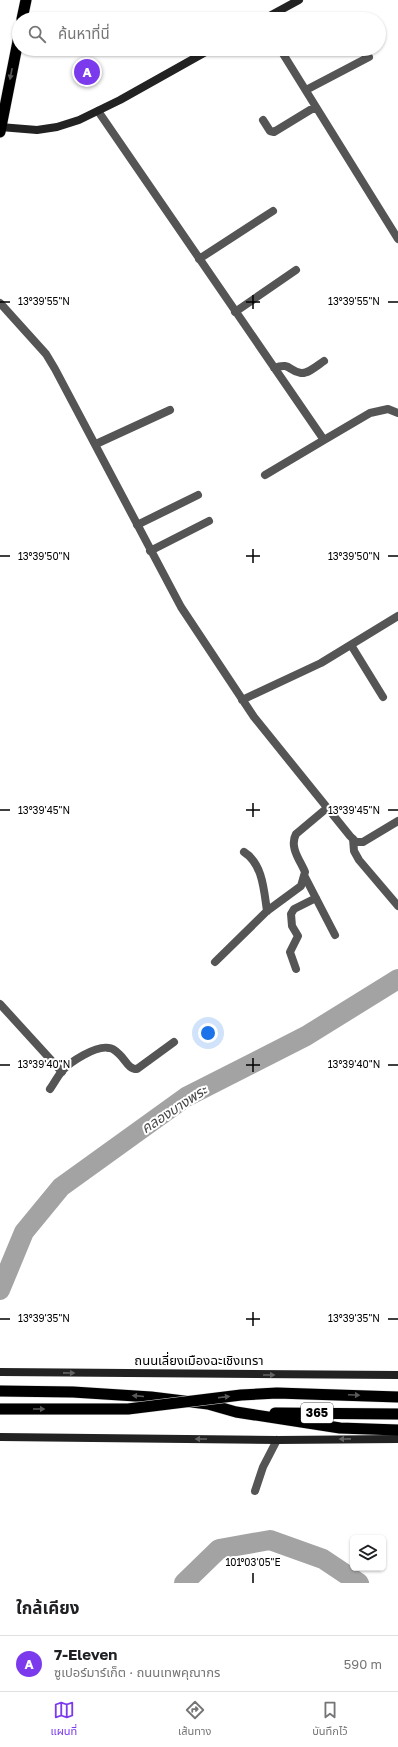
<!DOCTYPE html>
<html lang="th">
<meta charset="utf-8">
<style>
:root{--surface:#fff;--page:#f2f2f2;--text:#202124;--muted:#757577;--line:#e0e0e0;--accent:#7c3aed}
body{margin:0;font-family:"Golos Text","Noto Sans Thai",sans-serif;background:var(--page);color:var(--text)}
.controls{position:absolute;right:12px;bottom:12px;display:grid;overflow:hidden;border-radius:6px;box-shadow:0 1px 3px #0004}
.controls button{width:36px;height:36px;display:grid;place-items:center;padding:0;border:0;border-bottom:1px solid var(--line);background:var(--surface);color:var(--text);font:20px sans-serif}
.you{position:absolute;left:208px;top:1033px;width:14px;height:14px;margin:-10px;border:3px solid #fff;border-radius:50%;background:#1a73e8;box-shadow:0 0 0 6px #1a73e833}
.badge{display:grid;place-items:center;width:26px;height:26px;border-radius:50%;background:var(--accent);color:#fff;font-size:13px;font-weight:700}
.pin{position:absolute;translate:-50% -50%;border:2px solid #fff;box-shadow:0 1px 4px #0006}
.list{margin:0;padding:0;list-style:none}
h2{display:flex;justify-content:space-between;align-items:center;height:52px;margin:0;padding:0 16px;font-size:17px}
h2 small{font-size:13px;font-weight:400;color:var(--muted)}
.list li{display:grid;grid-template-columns:26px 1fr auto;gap:12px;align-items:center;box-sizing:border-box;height:56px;padding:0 16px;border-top:1px solid var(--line)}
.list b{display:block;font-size:15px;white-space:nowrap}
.list p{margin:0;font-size:13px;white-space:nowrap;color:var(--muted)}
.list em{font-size:13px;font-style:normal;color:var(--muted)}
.icon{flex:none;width:22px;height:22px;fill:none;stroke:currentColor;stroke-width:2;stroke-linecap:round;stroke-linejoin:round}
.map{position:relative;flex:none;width:398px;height:1583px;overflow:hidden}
.search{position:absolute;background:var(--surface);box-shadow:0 1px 3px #0004;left:12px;right:12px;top:12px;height:44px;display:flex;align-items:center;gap:10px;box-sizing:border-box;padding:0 14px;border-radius:22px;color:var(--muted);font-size:15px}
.sheet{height:108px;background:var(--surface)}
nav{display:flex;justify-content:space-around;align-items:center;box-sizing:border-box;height:56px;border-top:1px solid var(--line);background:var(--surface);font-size:11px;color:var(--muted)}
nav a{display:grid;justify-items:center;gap:2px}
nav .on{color:var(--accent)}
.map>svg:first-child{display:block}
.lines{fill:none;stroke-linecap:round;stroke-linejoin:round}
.river{stroke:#a3a3a3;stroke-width:20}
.trunk-casing{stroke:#dbdbdb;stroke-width:12}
.minor{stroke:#555;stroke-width:8}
.secondary{stroke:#222;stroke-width:8}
.trunk{stroke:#000;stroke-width:11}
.trunk-bridge-casing{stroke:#dbdbdb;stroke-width:12;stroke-linecap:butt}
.trunk-bridge{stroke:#000;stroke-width:11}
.oneway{fill:#595959}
.oneway2{fill:#646464}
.ticks{fill:none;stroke:#000;stroke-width:1.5}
.labels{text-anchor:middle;stroke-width:4;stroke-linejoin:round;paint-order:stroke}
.shield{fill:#fff;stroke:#4c4c4c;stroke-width:1}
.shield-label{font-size:12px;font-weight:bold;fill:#000}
.street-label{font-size:13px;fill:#000;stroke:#fff}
.water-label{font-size:14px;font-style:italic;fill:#444;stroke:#fff}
.ticks-label{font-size:10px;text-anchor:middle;fill:#000;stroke:#fff;stroke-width:4;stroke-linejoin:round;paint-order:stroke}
</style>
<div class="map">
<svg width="398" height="1583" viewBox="0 0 398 1583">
<rect width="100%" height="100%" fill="#fff"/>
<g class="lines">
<path class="river" d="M 0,1290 L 24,1232 L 61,1187 L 186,1097 L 306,1036 L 398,979
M 184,1583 L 219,1549 L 270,1540 L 323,1559 L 359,1583"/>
<g class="trunk-casing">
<path id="trunk" d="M 22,19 L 26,0
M 0,132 L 19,36
M 0,1391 L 73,1392 L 151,1397 L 208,1404 L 236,1412 L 340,1428 L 398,1430
M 275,1413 L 398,1414"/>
</g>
<path class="minor" d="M 280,49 L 398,239
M 306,90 L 369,57
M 98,111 L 324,440 L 370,413 L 388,409 L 398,413
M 263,120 L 270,131 L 274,132 L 315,107
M 199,259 L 273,211
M 0,303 L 46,354 L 55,369 L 181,607 L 254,717 L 350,836 L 356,842 L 363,842 L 398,821
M 235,312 L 296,270
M 274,368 C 291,362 288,371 301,373 C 308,374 318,365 324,361
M 96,444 L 170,410
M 265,475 L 324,440
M 137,525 L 198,495
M 150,551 L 209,521
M 351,645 L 383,697
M 242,700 L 321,663 L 398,616
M 353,839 L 354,851 L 359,860 L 398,906
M 244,852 C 263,864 264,891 267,911
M 305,877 L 335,935
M 215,962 L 267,911 L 301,886 L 305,872 C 300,860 289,847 296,834 L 327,808
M 296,969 L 290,952 L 298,936 L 292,926 L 291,914 L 294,909 L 316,898
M 0,1004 L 62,1072
M 50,1089 C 54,1083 58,1076 62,1071 C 70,1062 96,1045 109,1048 C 112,1048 117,1052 119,1054 C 126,1060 128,1069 137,1069 L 174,1042
M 255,1491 L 263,1467 L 277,1440"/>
<path class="secondary" d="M 264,19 L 299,0
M 0,127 L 37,130 L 57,127 L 79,120 L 120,100 L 211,49
M 0,1372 L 398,1375
M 0,1437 L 277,1440 L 398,1439"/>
<use href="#trunk" class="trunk"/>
<g class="trunk-bridge-casing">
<path id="trunk-bridge" d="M 0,1409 L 128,1409 L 241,1395 L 277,1393 L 398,1397"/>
</g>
<use href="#trunk-bridge" class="trunk-bridge"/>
</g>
<defs><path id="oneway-solid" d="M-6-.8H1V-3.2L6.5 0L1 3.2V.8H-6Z"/></defs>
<g class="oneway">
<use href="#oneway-solid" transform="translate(11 74) rotate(101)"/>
<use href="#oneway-solid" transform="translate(354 1395) rotate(2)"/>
<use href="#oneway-solid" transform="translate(138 1396) rotate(-175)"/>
<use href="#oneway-solid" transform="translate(224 1397) rotate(-7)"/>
<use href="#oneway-solid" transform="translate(39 1409)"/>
</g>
<g class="oneway2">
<use href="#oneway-solid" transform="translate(69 1373) rotate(1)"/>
<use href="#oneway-solid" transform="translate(269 1375)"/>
<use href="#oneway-solid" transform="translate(201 1439) rotate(-180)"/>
<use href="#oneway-solid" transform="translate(345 1439) rotate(179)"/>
</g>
<path class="ticks" d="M 253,295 L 253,309M 0,302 L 10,302M 246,302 L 260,302M 388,302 L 398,302M 253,549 L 253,563M 0,556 L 10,556M 246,556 L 260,556M 388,556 L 398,556M 253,803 L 253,817M 0,810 L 10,810M 246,810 L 260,810M 388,810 L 398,810M 253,1058 L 253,1072M 0,1065 L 10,1065M 246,1065 L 260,1065M 388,1065 L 398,1065M 253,1312 L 253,1326M 0,1319 L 10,1319M 246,1319 L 260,1319M 388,1319 L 398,1319M 253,1573 L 253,1583"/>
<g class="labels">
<rect class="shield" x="301" y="1403" width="32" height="20" rx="3"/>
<g class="shield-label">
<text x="317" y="1417">365</text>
</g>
<g class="street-label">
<text x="199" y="1365">ถนนเลี่ยงเมืองฉะเชิงเทรา</text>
</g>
<g class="water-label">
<text transform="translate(174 1109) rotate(-33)" y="5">คลองบางพระ</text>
</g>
</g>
<g class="ticks-label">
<text x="44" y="305">13°39'55"N</text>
<text x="354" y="305">13°39'55"N</text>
<text x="44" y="560">13°39'50"N</text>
<text x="354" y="560">13°39'50"N</text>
<text x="44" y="814">13°39'45"N</text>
<text x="354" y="814">13°39'45"N</text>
<text x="44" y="1068">13°39'40"N</text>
<text x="354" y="1068">13°39'40"N</text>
<text x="44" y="1322">13°39'35"N</text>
<text x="354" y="1322">13°39'35"N</text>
<text x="253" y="1566">101°03'05"E</text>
</g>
</svg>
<div class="controls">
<button><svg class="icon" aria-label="layers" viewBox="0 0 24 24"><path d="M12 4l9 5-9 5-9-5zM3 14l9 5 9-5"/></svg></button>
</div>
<div class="you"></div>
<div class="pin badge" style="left:87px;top:72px">A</div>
<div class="search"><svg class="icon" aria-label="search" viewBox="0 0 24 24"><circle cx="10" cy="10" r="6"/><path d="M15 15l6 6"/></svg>ค้นหาที่นี่</div>
</div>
<section class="sheet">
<h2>ใกล้เคียง<small></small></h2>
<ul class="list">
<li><span class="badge">A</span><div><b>7-Eleven</b><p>ซูเปอร์มาร์เก็ต · ถนนเทพคุณากร</p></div><em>590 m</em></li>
</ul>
</section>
<nav>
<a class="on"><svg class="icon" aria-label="map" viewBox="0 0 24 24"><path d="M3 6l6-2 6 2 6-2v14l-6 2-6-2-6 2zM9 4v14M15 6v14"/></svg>แผนที่</a>
<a><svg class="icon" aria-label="directions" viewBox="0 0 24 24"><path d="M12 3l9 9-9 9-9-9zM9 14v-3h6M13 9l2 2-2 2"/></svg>เส้นทาง</a>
<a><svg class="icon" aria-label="saved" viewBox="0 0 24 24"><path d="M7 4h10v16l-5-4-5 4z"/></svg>บันทึกไว้</a>
</nav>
